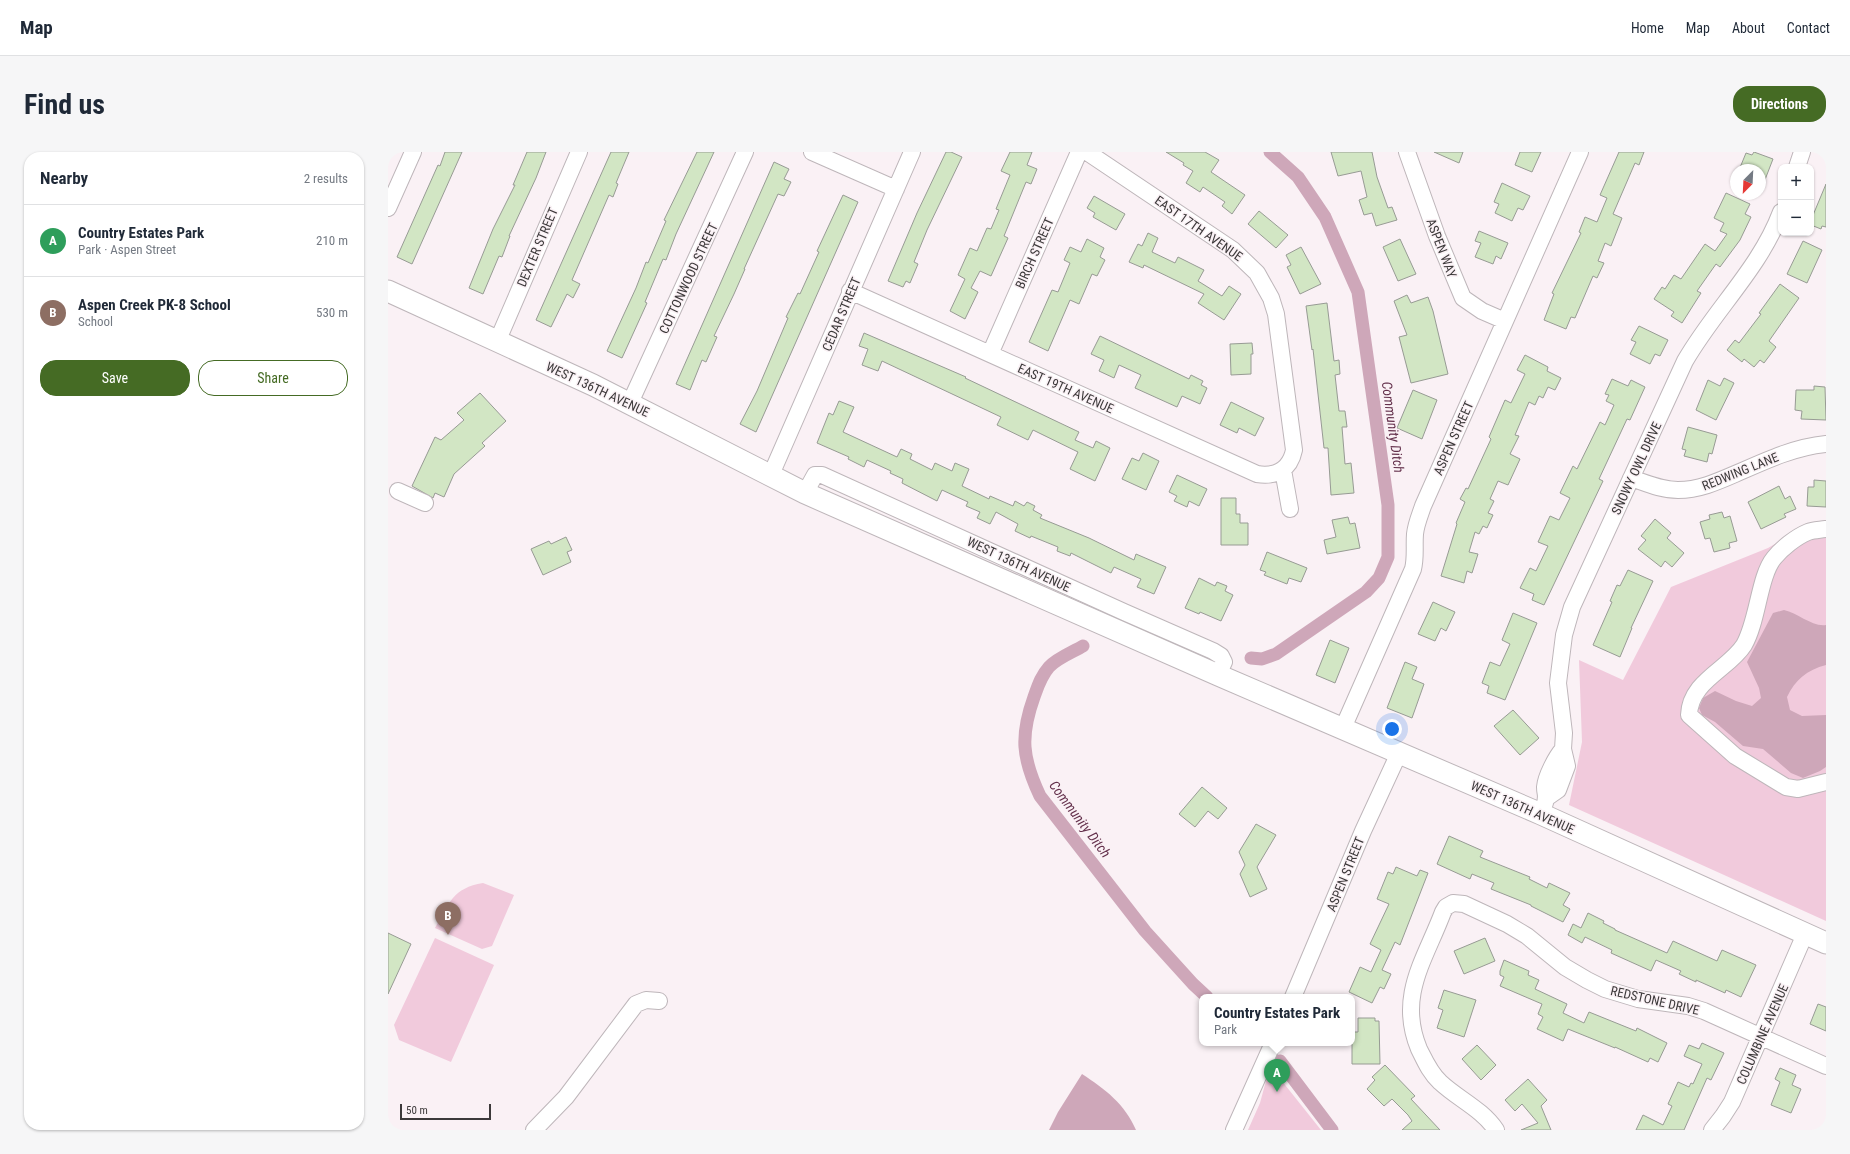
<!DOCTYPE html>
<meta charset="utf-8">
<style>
:root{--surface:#fff;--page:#f6f6f7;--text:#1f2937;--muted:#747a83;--line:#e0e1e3;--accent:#456b24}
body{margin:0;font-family:"Roboto Condensed",sans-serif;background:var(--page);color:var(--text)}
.controls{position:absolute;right:12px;top:12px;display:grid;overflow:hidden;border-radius:8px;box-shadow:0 1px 3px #0004}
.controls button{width:36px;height:36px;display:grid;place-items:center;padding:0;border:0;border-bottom:1px solid var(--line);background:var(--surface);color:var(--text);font:20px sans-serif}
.compass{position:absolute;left:1342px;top:12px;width:36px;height:36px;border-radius:50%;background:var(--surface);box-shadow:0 1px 3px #0004;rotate:204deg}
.scale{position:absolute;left:12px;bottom:10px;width:91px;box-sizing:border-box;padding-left:4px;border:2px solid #3c393a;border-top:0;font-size:11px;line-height:14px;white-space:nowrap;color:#3c393a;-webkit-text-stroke:3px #faf1f5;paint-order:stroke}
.you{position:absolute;left:1004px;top:577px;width:14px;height:14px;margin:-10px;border:3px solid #fff;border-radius:50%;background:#1a73e8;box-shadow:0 0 0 6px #1a73e833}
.badge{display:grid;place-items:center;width:26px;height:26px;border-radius:50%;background:var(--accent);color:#fff;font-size:13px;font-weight:700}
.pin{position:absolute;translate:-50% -33px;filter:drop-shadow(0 1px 2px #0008)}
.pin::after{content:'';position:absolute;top:21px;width:14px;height:12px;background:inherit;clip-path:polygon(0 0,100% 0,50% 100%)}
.popup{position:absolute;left:811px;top:842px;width:156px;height:52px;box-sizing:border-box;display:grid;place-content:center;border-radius:8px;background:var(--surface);filter:drop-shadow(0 1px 3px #0005);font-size:13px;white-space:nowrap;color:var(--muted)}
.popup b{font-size:15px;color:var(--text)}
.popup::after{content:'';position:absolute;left:50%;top:100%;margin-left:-8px;border:8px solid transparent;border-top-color:var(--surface)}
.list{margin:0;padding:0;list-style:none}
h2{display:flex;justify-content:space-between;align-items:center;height:52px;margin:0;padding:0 16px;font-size:17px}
h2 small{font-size:13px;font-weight:400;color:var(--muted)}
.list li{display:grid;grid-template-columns:26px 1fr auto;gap:12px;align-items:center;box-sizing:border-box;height:72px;padding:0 16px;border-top:1px solid var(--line)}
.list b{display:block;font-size:15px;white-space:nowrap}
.list p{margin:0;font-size:13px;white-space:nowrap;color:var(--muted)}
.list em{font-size:13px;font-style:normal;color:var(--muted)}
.actions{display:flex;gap:8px;padding:12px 16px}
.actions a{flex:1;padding:9px 0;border:1px solid var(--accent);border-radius:16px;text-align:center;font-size:14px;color:var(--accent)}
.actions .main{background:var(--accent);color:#fff}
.map{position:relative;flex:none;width:1438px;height:978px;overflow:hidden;border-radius:16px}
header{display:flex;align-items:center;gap:24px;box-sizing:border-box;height:56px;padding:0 20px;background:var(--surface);border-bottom:1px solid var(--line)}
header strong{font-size:19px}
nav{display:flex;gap:22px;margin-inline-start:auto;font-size:14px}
.intro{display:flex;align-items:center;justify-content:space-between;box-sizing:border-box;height:96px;padding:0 24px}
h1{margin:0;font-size:28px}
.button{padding:10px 18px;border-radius:16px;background:var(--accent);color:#fff;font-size:14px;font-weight:700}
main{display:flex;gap:24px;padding:0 24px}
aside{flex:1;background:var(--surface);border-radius:16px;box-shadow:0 1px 3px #0004}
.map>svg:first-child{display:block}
.green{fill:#f1cadc}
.water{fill:#cea7b9}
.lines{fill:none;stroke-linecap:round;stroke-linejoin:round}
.canal{stroke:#cea7b9;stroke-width:13}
.building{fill:#d2e6c4;stroke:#979b94}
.minor-casing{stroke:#beb6ba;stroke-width:18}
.major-casing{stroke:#beb6ba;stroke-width:23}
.minor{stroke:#fff;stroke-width:16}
.major{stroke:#fff;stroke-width:21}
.labels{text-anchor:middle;stroke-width:3;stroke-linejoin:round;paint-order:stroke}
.street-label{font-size:13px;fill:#3c393a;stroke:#faf1f5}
.water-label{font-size:14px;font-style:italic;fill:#64314c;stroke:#faf1f5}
</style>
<header>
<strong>Map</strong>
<nav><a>Home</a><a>Map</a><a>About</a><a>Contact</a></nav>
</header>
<div class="intro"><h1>Find us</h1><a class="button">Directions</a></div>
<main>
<aside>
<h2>Nearby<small>2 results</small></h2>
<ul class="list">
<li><span class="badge" style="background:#2e9e5b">A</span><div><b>Country Estates Park</b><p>Park · Aspen Street</p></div><em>210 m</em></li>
<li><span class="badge" style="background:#8d6e63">B</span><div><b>Aspen Creek PK-8 School</b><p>School</p></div><em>530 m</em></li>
</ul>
<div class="actions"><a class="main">Save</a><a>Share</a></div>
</aside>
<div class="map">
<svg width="1438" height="978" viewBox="0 0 1438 978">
<rect width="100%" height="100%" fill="#faf1f5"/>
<path class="green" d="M 1438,371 L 1438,769 L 1181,653 L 1194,590 L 1191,508 L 1235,528 L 1283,435 L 1380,396 L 1419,373 Z
M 95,731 L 126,743 L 104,794 L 94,797 L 47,776 C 61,751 65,736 95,731 Z
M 47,786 L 106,813 L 63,910 L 11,888 L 6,873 Z
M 882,914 L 933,978 L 860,978 L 872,951 Z"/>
<path class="water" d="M 1396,458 C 1410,461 1424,475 1438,473 L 1438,513 C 1419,518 1407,528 1399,545 L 1402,558 L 1414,564 L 1438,563 L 1438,615 L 1432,619 L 1415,626 L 1403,621 L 1375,597 L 1355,594 L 1327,570 L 1314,563 L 1311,556 L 1315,546 L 1327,539 L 1348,549 L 1364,554 L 1373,546 L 1371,536 L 1359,510 L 1385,461 Z
M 694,922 C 717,937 737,952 748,978 L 661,978 L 670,960 Z"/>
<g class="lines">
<path class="canal" d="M 695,494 C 685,500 669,506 661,515 C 653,524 650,534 646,545 C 632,584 634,606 652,644 L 757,779 L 805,832 L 819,845
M 863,506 L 874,507 L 888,502 L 978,440 L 991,426 L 1000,405 L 1000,353 L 970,140 L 937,65 L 910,25 L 882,0
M 892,909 L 944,978"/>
</g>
<path class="building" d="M 57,0 L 74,0 L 24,112 L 9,105 L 50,13 L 52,14 Z
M 139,0 L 158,0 L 148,26 L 121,84 L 122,84 L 114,105 L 111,104 L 95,142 L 81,136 L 105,77 L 127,33 L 125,33 Z
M 223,0 L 241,0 L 228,31 L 230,32 L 225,45 L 221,43 L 184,128 L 192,132 L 185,146 L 179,142 L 163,175 L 148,168 Z
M 309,0 L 326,0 L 288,82 L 278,108 L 275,107 L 257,150 L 259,151 L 234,206 L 219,199 L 248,136 L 258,110 L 260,111 L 278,69 L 276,68 Z
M 558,0 L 563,0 L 574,5 L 539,78 L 526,110 L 530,112 L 522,131 L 518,129 L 515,135 L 500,129 L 529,61 Z
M 622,0 L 644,0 L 639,13 L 649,17 L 643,32 L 638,30 L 616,84 L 620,86 L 603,124 L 592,119 L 583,136 L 590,140 L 577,167 L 562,159 L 577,127 L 570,123 L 582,96 L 589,99 L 599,76 L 603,77 L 611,58 L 608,57 L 622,23 L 613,19 Z
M 778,0 L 817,0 L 831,8 L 823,20 L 857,43 L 844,62 L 834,54 L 837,50 L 815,35 L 812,40 L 798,31 L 805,19 L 795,13 L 796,11 Z
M 943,0 L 984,0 L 989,25 L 1000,56 L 1004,55 L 1009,68 L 988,74 L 984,61 L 976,63 L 971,48 L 979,45 L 973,19 L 950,24 Z
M 1046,0 L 1075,0 L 1071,11 Z
M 1132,0 L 1153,0 L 1144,20 L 1127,13 Z
M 1231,0 L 1256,0 L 1251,13 L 1247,11 L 1225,62 L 1234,66 L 1223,94 L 1217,91 L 1210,109 L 1216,111 L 1209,126 L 1205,124 L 1187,166 L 1183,165 L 1178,177 L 1156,168 L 1166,142 L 1164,141 L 1193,81 L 1191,80 L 1197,65 L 1209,70 L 1219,46 L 1212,43 Z
M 1366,0 L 1385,7 L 1373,38 L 1372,18 L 1351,18 L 1358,1 L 1364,3 Z
M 386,10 L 401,17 L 396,27 L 403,30 L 396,44 L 390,42 L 356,117 L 357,117 L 346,142 L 326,184 L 329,185 L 318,210 L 314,208 L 302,238 L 288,232 Z
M 1114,31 L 1142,44 L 1135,58 L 1130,56 L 1124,69 L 1107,61 L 1111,52 L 1106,50 Z
M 1438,32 L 1438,75 L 1434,74 L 1433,77 L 1423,73 L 1423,68 Z
M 1338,41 L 1362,52 L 1357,62 L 1363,65 L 1352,88 L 1332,115 L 1328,112 L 1309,139 L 1313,141 L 1294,171 L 1283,164 L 1286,160 L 1266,147 L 1274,135 L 1277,137 L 1286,123 L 1293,127 L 1317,92 L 1327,99 L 1339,82 L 1332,79 L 1336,71 L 1326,66 Z
M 455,43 L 470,50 L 368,280 L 352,272 L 369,239 L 400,166 L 398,165 L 410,141 L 412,142 L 431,100 L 429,99 Z
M 706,44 L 737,62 L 728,78 L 705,65 L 707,61 L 699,56 Z
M 871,59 L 900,83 L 888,96 L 860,72 Z
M 1091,79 L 1120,91 L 1113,107 L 1108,104 L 1105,112 L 1087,105 L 1093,91 L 1087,89 Z
M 760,81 L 770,86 L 764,100 L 787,111 L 790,105 L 816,118 L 810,129 L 834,144 L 841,134 L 853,142 L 836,168 L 810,151 L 816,142 L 756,113 L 755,116 L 741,110 L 750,92 L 754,94 Z
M 699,87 L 716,96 L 712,105 L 717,108 L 709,124 L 704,122 L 691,152 L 682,148 L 660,199 L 641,190 L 664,138 L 670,140 L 682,111 L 676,108 L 682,95 L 693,100 Z
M 1012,87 L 1028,122 L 1010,129 L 995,95 Z
M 1415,89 L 1434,98 L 1419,131 L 1399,122 Z
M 913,95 L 933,132 L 912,142 L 899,115 L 903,113 L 898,103 Z
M 1392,132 L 1411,146 L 1381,189 L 1388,195 L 1376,211 L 1372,208 L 1366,215 L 1356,207 L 1354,210 L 1339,198 L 1347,188 L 1351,191 L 1373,162 L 1371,161 Z
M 1019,143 L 1023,151 L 1040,145 L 1045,159 L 1060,222 L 1023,231 L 1011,185 L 1019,183 L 1006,149 Z
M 939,151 L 946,209 L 951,208 L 952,222 L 947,223 L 951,259 L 957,259 L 959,275 L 954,275 L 957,312 L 963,311 L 966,341 L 943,343 L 940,296 L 936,296 L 925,197 L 924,198 L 918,154 Z
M 1251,174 L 1280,188 L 1272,204 L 1267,202 L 1262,212 L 1242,202 L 1248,190 L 1243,188 Z
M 476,181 L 578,225 L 577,226 L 691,280 L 687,288 L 705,296 L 708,289 L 722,296 L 707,329 L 682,317 L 690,300 L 645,278 L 640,288 L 609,273 L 613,265 L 494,209 L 490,219 L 474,213 L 480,197 L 471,194 Z
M 712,184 L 801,227 L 803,223 L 815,229 L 813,233 L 819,236 L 812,252 L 794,244 L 789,255 L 747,236 L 753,223 L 731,213 L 726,226 L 711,219 L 716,208 L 703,202 Z
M 864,191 L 865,202 L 863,202 L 863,222 L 843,223 L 842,192 Z
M 1137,203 L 1160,215 L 1159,219 L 1173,226 L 1167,238 L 1160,235 L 1155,246 L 1151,244 L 1147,253 L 1141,250 L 1127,283 L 1131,284 L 1122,302 L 1132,307 L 1120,333 L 1110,329 L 1102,347 L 1106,349 L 1100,361 L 1105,363 L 1099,376 L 1095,374 L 1091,382 L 1087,380 L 1081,400 L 1090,402 L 1084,421 L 1079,419 L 1076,431 L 1053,424 L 1069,372 L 1068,371 L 1077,350 L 1072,347 L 1078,336 L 1080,337 L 1103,287 L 1101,285 L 1117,248 L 1123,251 L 1137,222 L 1129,218 Z
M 1336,226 L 1346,231 L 1328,268 L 1308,258 L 1320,228 L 1332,234 Z
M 1224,227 L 1240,234 L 1243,228 L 1257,235 L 1242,268 L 1239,267 L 1211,327 L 1215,329 L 1156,453 L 1144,448 L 1146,442 L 1132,436 L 1142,416 L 1148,419 L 1160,394 L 1150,390 L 1162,364 L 1171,368 L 1182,346 L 1172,341 L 1185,314 L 1189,317 L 1212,270 L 1217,273 L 1226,253 L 1218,249 L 1221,243 L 1217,242 Z
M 1426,234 L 1437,235 L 1438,268 L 1413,267 L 1414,259 L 1407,258 L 1408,238 L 1426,238 Z
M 1025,238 L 1049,248 L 1034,287 L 1009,276 Z
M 92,241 L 118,269 L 94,291 L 97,294 L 66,322 L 56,345 L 47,341 L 45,346 L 24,334 L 47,285 L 53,288 L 76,268 L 69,261 Z
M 451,249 L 466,255 L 455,280 L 509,305 L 513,297 L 524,302 L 522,307 L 544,318 L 547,311 L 564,319 L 567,311 L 581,317 L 574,334 L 601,347 L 602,344 L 625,354 L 627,349 L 636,354 L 639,350 L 647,354 L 645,358 L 654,363 L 652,366 L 701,386 L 746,408 L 748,402 L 778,415 L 766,442 L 749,435 L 753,427 L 726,415 L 723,421 L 683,401 L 682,404 L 669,399 L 670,395 L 643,384 L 642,386 L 627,379 L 630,372 L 608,360 L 602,372 L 589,366 L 592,360 L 578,354 L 580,350 L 554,338 L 549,349 L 514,331 L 515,327 L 502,321 L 503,319 L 479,308 L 476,315 L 460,307 L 461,305 L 429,291 L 441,261 L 445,263 Z
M 843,250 L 876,266 L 867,284 L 851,276 L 849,281 L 832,273 Z
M 1300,275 L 1329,283 L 1324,302 L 1321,301 L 1319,310 L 1296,304 L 1298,298 L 1294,297 Z
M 755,301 L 771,309 L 758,338 L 734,327 L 744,306 L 751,309 Z
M 789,323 L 819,337 L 811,354 L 801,349 L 799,355 L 786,349 L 789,344 L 781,340 Z
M 1426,328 L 1438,329 L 1438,355 L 1419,354 L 1420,335 L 1426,335 Z
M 1391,334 L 1397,347 L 1402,344 L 1408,357 L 1396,362 L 1398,365 L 1373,377 L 1360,350 Z
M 833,346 L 848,346 L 848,362 L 852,362 L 852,371 L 860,371 L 860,393 L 833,393 Z
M 1334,360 L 1336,366 L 1342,364 L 1349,389 L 1341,391 L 1342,396 L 1326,400 L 1322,386 L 1317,387 L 1312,370 L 1322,367 L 1321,363 Z
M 960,365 L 962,372 L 967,371 L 972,396 L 939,402 L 936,388 L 948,385 L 944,368 Z
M 1267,367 L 1283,381 L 1279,386 L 1296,401 L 1284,415 L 1277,409 L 1273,415 L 1250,397 L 1258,388 L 1253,384 Z
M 178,385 L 184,398 L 179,400 L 183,410 L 155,423 L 143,397 L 161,389 L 163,392 Z
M 879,400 L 919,416 L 913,430 L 901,426 L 899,432 L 876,423 L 878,420 L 872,418 Z
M 1240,418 L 1265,429 L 1243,476 L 1244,476 L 1232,505 L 1205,493 L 1224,450 L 1222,449 L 1229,433 L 1232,434 Z
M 811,426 L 827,434 L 829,430 L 839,434 L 837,439 L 845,443 L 833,469 L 812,460 L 811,462 L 797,456 Z
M 1045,450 L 1067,460 L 1058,479 L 1053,476 L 1047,489 L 1030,482 Z
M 1125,461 L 1149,471 L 1117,548 L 1099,541 L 1101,534 L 1094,531 L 1102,510 L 1112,514 L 1122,492 L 1114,488 Z
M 942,488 L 961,496 L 947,531 L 928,523 Z
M 1017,510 L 1029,515 L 1024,527 L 1036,532 L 1024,566 L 999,556 Z
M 1125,558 L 1151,586 L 1132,603 L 1106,574 Z
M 814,635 L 839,656 L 830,667 L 820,659 L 807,675 L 791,662 Z
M 868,672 L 888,683 L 869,715 L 879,737 L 862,745 L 852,722 L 857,713 L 851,700 Z
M 1061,684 L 1095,699 L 1092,705 L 1142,725 L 1141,727 L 1159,736 L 1161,731 L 1182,741 L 1175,753 L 1182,757 L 1175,770 L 1143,754 L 1143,753 L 1103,737 L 1106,731 L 1084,722 L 1082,727 L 1049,712 Z
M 1008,715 L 1029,724 L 1032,718 L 1040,721 L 1012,793 L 1007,790 L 994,818 L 1003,822 L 996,837 L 992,835 L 984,851 L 961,840 L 972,815 L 983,820 L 993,798 L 982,792 L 1001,752 L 989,747 L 1000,720 L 1005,722 Z
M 1200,761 L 1216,769 L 1215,771 L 1227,777 L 1227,778 L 1279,801 L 1285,789 L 1329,809 L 1334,798 L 1368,813 L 1353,845 L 1338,838 L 1337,841 L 1308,828 L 1308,830 L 1291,822 L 1293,819 L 1268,808 L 1263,819 L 1223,801 L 1224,798 L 1197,785 L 1194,791 L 1180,783 L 1185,772 L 1193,776 Z
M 0,781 L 23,792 L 0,842 Z
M 1097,786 L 1107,809 L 1076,822 L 1066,799 Z
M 1116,808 L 1141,819 L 1140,823 L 1151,828 L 1147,837 L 1179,852 L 1175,861 L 1196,871 L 1201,860 L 1248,879 L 1249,876 L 1279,891 L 1270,910 L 1262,906 L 1260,910 L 1227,895 L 1227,896 L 1180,877 L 1175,889 L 1149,877 L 1155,865 L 1150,862 L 1154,852 L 1112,834 L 1116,825 L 1112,823 L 1112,819 Z
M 1056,838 L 1088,848 L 1076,885 L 1049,876 L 1055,858 L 1050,856 Z
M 1430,852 L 1438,855 L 1438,879 L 1422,872 Z
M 970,866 L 987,866 L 987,869 L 991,869 L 992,912 L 964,912 L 964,880 L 970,880 Z
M 1314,891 L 1336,901 L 1323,928 L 1319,926 L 1296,978 L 1248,978 L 1255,963 L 1275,973 L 1284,954 L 1280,952 L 1290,930 L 1301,935 L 1303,931 L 1305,932 L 1314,912 L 1296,904 L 1301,893 L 1311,897 Z
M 1089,893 L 1108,913 L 1093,928 L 1074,907 Z
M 997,913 L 1027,944 L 1023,947 L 1052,978 L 1014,978 L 1024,969 L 1020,963 L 1004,947 L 996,954 L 979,937 L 987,928 L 984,925 Z
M 1392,916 L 1408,923 L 1404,933 L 1413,937 L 1403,961 L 1383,953 L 1392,930 L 1387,927 Z
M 1140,927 L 1159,948 L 1153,954 L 1163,978 L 1133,978 L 1150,971 L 1134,952 L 1127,959 L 1117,948 Z"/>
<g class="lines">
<g class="minor-casing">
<path id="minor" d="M 424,0 L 508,37
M 1019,0 L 1049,84 L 1075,146 L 1094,159 L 1117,169
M 1409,15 L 1414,0
M 0,56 L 25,0
M 462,139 L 869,322 C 888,325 902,318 906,298 L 888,162 L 883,146 L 869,121 L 845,98 L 699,0
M 109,190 L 191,0
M 602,202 L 691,0
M 242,251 L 357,0
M 895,318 L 902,357
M 382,325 L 524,0
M 1243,326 C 1258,331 1273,338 1290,338 C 1313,338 1333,328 1354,319 C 1381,307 1408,295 1438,292
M 10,339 L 37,351
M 417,341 L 427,323 L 434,323 L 736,460 L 825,499 L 833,504 L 836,510 L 830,523
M 1438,377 C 1432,378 1425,378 1420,380 C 1408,385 1394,396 1386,406 C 1371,424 1370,469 1356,493 C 1341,517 1302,529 1301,563 L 1347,604 L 1398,635 L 1410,637 L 1438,630
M 955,576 L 1025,417 C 1028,405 1026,394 1027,382 C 1028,372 1032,363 1035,354 L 1192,0
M 1160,645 L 1170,638 L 1179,614 L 1175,597 L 1176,581 L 1170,531 L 1176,483 L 1184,455 L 1297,209 C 1327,157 1372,116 1393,60
M 1156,654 C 1160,644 1157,643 1157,635 C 1158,624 1168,605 1175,597
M 905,845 L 975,679 L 1011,601
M 146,978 L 178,945 L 248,852 L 258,848 L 271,849
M 846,978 L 885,891
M 1108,978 C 1094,957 1070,947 1052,930 C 1042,921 1037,909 1031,897 C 1009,844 1037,808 1055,760 L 1058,755 L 1065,751 L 1076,752 L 1119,772 L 1139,784 L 1177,815 L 1199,828 L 1217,837 L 1250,847 L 1300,854 L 1316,859 L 1438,914
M 1324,978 L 1335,964 L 1344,950 L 1417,782"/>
</g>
<g class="major-casing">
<path id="major" d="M 0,139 L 205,233 L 417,341 L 830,523 L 1153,662 L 1438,791"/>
</g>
<use href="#minor" class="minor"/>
<use href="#major" class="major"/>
</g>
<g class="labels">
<g class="street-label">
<text transform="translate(811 76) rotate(35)" y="5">EAST 17TH AVENUE</text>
<text transform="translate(149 95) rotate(-67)" y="5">DEXTER STREET</text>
<text transform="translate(1054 96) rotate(69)" y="5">ASPEN WAY</text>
<text transform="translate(646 101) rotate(-66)" y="5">BIRCH STREET</text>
<text transform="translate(300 126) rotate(-65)" y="5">COTTONWOOD STREET</text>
<text transform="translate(453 162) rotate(-67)" y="5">CEDAR STREET</text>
<text transform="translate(678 236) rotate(24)" y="5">EAST 19TH AVENUE</text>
<text transform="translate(210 237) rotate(25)" y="5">WEST 136TH AVENUE</text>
<text transform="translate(1065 286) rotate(-66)" y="5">ASPEN STREET</text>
<text transform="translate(1248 316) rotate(-65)" y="5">SNOWY OWL DRIVE</text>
<text transform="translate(1352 319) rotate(-22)" y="5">REDWING LANE</text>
<text transform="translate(631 412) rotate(25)" y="5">WEST 136TH AVENUE</text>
<text transform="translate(1135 655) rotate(24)" y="5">WEST 136TH AVENUE</text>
<text transform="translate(957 722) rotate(-68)" y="5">ASPEN STREET</text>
<text transform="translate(1267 848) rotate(13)" y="5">REDSTONE DRIVE</text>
<text transform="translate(1374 882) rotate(-66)" y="5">COLUMBINE AVENUE</text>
</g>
<g class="water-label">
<text transform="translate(1005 275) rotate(82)" y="5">Community Ditch</text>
<text transform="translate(692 667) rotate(53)" y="5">Community Ditch</text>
</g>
</g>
</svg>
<div class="controls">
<button>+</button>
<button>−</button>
</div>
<svg class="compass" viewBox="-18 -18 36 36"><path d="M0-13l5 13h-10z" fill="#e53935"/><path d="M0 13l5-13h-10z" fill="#747a83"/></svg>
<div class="scale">50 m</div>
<div class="you"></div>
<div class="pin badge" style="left:889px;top:940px;background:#2e9e5b">A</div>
<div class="popup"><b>Country Estates Park</b>Park</div>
<div class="pin badge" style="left:60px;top:783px;background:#8d6e63">B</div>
</div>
</main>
